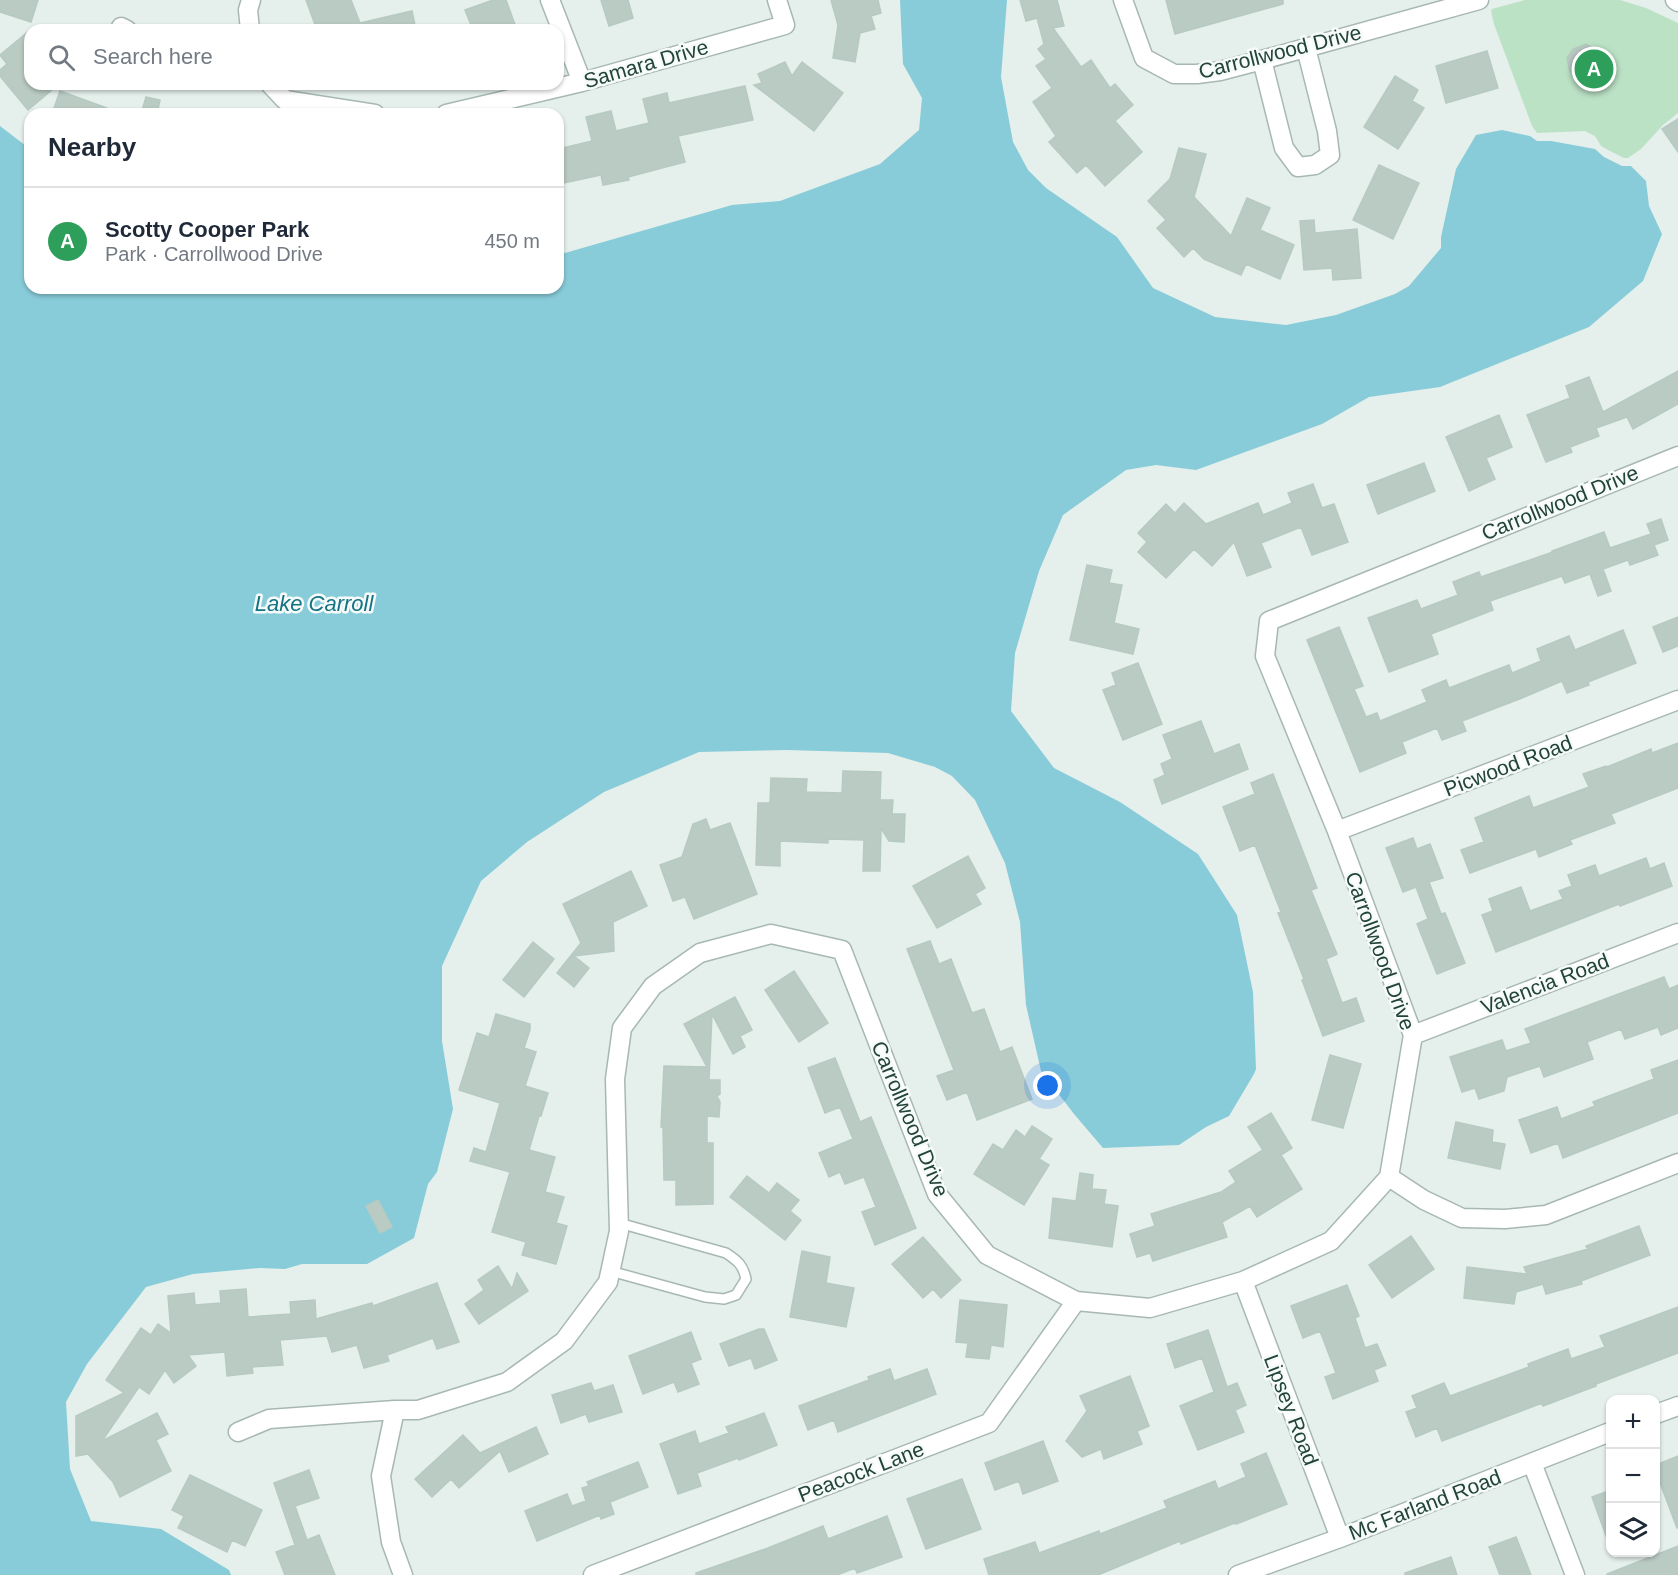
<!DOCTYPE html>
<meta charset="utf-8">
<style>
:root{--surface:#fff;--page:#f2f2f3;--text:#1f2937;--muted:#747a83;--line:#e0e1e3;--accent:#844f44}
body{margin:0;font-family:Arial,sans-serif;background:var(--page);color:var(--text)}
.controls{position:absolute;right:18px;bottom:18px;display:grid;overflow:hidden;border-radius:12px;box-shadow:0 2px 4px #0004}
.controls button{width:54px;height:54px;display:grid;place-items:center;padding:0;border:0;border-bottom:2px solid var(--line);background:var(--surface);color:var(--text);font:30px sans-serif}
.you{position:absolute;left:1048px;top:1086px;width:21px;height:21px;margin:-15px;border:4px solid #fff;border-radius:50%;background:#1a73e8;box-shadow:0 0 0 9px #1a73e833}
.badge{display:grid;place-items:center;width:39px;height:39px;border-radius:50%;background:var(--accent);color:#fff;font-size:20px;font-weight:700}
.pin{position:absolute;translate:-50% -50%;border:3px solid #fff;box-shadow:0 2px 6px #0006}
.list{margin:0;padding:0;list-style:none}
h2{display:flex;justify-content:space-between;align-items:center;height:78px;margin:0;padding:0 24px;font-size:26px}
h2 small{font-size:20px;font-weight:400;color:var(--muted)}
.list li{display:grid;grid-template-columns:39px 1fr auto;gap:18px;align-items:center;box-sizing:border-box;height:108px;padding:0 24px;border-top:2px solid var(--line)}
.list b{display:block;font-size:22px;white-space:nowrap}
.list p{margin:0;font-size:20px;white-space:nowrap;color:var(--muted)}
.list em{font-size:20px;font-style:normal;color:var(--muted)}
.icon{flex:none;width:33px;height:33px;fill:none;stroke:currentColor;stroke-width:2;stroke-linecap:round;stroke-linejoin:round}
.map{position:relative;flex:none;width:1678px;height:1575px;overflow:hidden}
.search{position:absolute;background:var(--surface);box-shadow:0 2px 4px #0004;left:24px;top:24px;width:540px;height:66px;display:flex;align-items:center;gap:15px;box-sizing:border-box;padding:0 21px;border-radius:18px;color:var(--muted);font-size:22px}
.panel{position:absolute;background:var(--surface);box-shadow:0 2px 4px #0004;left:24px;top:108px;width:540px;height:186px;border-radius:18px}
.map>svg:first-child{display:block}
.green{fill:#bce2c6}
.water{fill:#88ccd9}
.building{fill:#bacbc4;stroke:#b6cac2;stroke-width:1.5}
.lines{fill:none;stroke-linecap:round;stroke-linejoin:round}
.service-casing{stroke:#a7b8b2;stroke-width:12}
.minor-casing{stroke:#a7b8b2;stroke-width:21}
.service{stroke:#fff;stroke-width:9}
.minor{stroke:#fff;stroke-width:18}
.labels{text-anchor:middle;stroke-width:5;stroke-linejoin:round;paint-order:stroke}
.street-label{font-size:21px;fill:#22443a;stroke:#f6fbf9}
.water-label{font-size:22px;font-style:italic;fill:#157386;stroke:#f6fbf9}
</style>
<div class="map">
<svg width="1678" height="1575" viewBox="0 0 1678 1575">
<rect width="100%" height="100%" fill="#e5efeb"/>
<path class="green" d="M 1525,0 L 1620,0 L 1646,8 L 1678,23 L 1678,113 L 1663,125 L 1641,149 L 1628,158 L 1624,158 L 1608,150 L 1601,146 L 1595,136 L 1585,131 L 1537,133 L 1532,126 L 1494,24 L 1491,11 L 1492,9 Z"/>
<path class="water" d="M 900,0 L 1007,0 L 1001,77 L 1013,142 L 1028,170 L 1046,188 L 1117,237 L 1153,288 L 1215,317 L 1286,325 L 1336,315 L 1395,294 L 1409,286 L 1441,248 L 1441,237 L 1456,169 L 1476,135 L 1502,130 L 1530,136 L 1537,141 L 1551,141 L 1595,149 L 1604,157 L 1622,166 L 1631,166 L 1646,181 L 1649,206 L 1662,234 L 1643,281 L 1589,327 L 1440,387 L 1369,397 L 1322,424 L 1196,470 L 1156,465 L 1126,470 L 1063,515 L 1039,571 L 1015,653 L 1011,711 L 1054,768 L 1120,802 L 1198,854 L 1237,915 L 1253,992 L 1256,1069 L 1254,1074 L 1229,1116 L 1206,1127 L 1179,1145 L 1103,1148 L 1074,1114 L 1041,1071 L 1026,1005 L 1020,922 L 1005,863 L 975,800 L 952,776 L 935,767 L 888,753 L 787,750 L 699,752 L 604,792 L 527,842 L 481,881 L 442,966 L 442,1041 L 453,1109 L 437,1172 L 428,1184 L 414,1238 L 367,1264 L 302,1264 L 285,1269 L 260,1268 L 193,1274 L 146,1287 L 87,1364 L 66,1402 L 70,1469 L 91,1521 L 161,1529 L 229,1570 L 231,1575 L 0,1575 L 0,126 L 30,149 L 30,288 L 558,288 L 558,255 L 732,205 L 780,201 L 880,164 L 919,130 L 922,98 L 903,64 Z"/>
<path class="building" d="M 0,0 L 38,0 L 31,22 L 0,12 Z
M 306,0 L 351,0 L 360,23 L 412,11 L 416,30 L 317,30 Z
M 493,0 L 506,0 L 517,30 L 473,30 L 465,10 Z
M 601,0 L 628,0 L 633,18 L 609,26 Z
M 831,0 L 878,0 L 881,13 L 871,16 L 875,29 L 860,33 L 855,62 L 833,58 L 838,25 Z
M 1020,0 L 1057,0 L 1064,26 L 1053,28 L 1081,67 L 1091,60 L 1110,88 L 1115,84 L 1133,105 L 1115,121 L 1142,152 L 1105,186 L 1086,165 L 1077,173 L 1049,142 L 1056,136 L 1033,102 L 1052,88 L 1036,66 L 1046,59 L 1038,49 L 1044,44 L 1037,18 L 1026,21 Z
M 1166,0 L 1283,0 L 1283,4 L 1175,34 Z
M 30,30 L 30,84 L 59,84 L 28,110 L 0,76 L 0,70 L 7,64 L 0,55 Z
M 1586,44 L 1597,52 L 1601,66 L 1596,75 L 1582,78 L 1570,71 L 1567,58 L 1573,49 Z
M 1487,51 L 1498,88 L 1446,103 L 1436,66 Z
M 785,62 L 792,76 L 802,62 L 843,93 L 814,131 L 754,85 L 762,83 L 758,74 Z
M 1395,76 L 1418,90 L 1412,101 L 1424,108 L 1398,149 L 1364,127 Z
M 745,86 L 753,120 L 678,136 L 685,162 L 628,177 L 629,180 L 603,185 L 601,175 L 563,183 L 558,164 L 558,149 L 592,141 L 586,117 L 611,111 L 616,131 L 649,123 L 643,99 L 667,93 L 669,103 Z
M 60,91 L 118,112 L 118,114 L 52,114 Z
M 146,97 L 160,100 L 157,114 L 141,114 Z
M 1678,119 L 1678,152 L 1662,129 Z
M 1179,148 L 1206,154 L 1194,197 L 1231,236 L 1247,198 L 1270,208 L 1260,230 L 1294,245 L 1280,279 L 1246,264 L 1241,275 L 1204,259 L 1193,248 L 1184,257 L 1157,228 L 1166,220 L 1148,201 L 1170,179 Z
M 1379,165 L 1419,183 L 1393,239 L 1353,220 Z
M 1314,220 L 1315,233 L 1357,229 L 1361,278 L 1333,280 L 1332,268 L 1304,270 L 1300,221 Z
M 1678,371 L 1678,404 L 1633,429 L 1627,417 L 1596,428 L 1599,436 L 1570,447 L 1572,452 L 1546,462 L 1527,415 L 1570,398 L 1566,386 L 1589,377 L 1603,412 Z
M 1499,415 L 1512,447 L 1486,458 L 1495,479 L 1469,491 L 1446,437 Z
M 1424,463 L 1435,491 L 1378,514 L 1367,485 Z
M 1313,484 L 1322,508 L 1334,504 L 1348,542 L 1312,555 L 1301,527 L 1261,543 L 1271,567 L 1247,576 L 1234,542 L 1212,566 L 1194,549 L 1166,578 L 1138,552 L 1147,542 L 1138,533 L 1166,504 L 1175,513 L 1184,503 L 1206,524 L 1258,503 L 1263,515 L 1292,503 L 1288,493 Z
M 1661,519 L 1668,540 L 1654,545 L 1658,555 L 1630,565 L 1628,560 L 1603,569 L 1611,591 L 1598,596 L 1590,574 L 1565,583 L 1562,576 L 1490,601 L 1493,610 L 1431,634 L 1438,654 L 1389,672 L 1368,618 L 1417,600 L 1421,609 L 1458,595 L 1453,582 L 1479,572 L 1481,577 L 1553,552 L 1552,551 L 1604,532 L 1610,548 L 1651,534 L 1647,524 Z
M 1087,565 L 1112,570 L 1109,583 L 1122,585 L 1114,623 L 1139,629 L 1133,654 L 1070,640 Z
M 1678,617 L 1678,646 L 1663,652 L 1653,627 Z
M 1339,627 L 1363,686 L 1354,689 L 1366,717 L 1377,713 L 1380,721 L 1427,702 L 1422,690 L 1446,680 L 1449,688 L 1509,665 L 1512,673 L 1541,661 L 1537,649 L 1569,636 L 1575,650 L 1623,630 L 1636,663 L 1588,682 L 1589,685 L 1567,693 L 1562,681 L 1522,698 L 1462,721 L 1466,731 L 1442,740 L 1437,728 L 1402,742 L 1406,753 L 1360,772 L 1307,640 Z
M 1138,663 L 1162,724 L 1123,740 L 1103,690 L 1116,685 L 1112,673 Z
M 1201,721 L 1214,754 L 1239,744 L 1248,769 L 1162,804 L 1154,780 L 1165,775 L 1161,764 L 1172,759 L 1163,735 Z
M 1678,743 L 1678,788 L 1611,814 L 1615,823 L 1570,840 L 1572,844 L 1539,857 L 1536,849 L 1470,873 L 1461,850 L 1484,842 L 1475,818 L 1529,796 L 1533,808 L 1589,787 L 1583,774 L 1606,766 L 1607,767 L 1651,749 L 1652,753 Z
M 843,771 L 881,772 L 880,800 L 893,800 L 892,814 L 905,814 L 904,842 L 889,841 L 881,828 L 880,871 L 863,871 L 864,840 L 828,839 L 828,843 L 780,841 L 780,866 L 756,865 L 758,803 L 770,803 L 771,778 L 807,779 L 806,792 L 842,793 Z
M 1273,774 L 1317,888 L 1311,890 L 1337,954 L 1326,959 L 1342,1003 L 1356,998 L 1364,1021 L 1323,1036 L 1302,980 L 1304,979 L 1278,913 L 1281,912 L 1255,845 L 1240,851 L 1223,807 L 1255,794 L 1251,783 Z
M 706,819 L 710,830 L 730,823 L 757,894 L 694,919 L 685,897 L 673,901 L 660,865 L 682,857 L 693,824 Z
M 1413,838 L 1417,849 L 1430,844 L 1443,878 L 1429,882 L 1441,914 L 1445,913 L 1465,963 L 1437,974 L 1417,924 L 1428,919 L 1416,887 L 1403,892 L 1386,848 Z
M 968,856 L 985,888 L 975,894 L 981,904 L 937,928 L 913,886 Z
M 1646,858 L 1650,869 L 1664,863 L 1672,886 L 1620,906 L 1619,904 L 1496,952 L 1482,915 L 1493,911 L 1489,899 L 1521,887 L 1530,911 L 1563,899 L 1559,891 L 1572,886 L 1568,875 L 1595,865 L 1599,876 Z
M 631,871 L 647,906 L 613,922 L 614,951 L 574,956 L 589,968 L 574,987 L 557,973 L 581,943 L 563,904 Z
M 930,941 L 939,964 L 951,959 L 972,1013 L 984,1009 L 1000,1052 L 1012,1047 L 1032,1099 L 977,1120 L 967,1092 L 947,1100 L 937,1076 L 954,1070 L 907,949 Z
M 533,942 L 554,959 L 524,997 L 503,980 Z
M 794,971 L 828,1023 L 799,1042 L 765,990 Z
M 1664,977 L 1669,989 L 1678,985 L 1678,1028 L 1661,1035 L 1658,1027 L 1625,1039 L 1621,1029 L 1587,1042 L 1593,1059 L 1544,1077 L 1540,1066 L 1507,1077 L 1504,1091 L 1479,1099 L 1475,1088 L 1462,1092 L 1450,1057 L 1502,1040 L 1506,1051 L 1531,1043 L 1525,1029 Z
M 735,997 L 752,1030 L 740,1036 L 745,1047 L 733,1054 L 712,1014 L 709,1080 L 720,1080 L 720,1094 L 717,1096 L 720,1102 L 719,1117 L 707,1116 L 707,1143 L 713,1143 L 713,1204 L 676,1205 L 676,1180 L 664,1180 L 663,1127 L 661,1127 L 664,1066 L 707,1067 L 684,1024 Z
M 496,1014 L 530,1024 L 530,1030 L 524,1048 L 536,1052 L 525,1086 L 548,1093 L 541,1116 L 539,1116 L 529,1150 L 555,1157 L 545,1192 L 564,1197 L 556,1223 L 567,1226 L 556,1264 L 522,1255 L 526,1242 L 492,1232 L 510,1172 L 470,1161 L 474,1148 L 486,1152 L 500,1103 L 459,1090 L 477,1033 L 489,1037 Z
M 1330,1055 L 1361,1064 L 1343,1128 L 1312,1120 Z
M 835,1058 L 860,1122 L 871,1117 L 916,1228 L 875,1245 L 862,1212 L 876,1207 L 864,1177 L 845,1184 L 840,1172 L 829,1177 L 819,1153 L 853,1139 L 840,1107 L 825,1113 L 808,1068 Z
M 1678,1060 L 1678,1113 L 1563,1158 L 1558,1143 L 1531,1153 L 1519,1120 L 1557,1107 L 1561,1119 L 1595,1106 L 1593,1102 L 1654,1079 L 1651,1070 Z
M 1271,1113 L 1292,1148 L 1281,1155 L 1302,1189 L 1257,1217 L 1250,1206 L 1222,1222 L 1227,1237 L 1153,1261 L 1150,1253 L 1137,1257 L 1130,1234 L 1155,1226 L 1151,1214 L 1221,1192 L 1236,1182 L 1229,1171 L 1263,1150 L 1248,1127 Z
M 1456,1122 L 1493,1130 L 1492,1142 L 1505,1144 L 1500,1169 L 1448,1158 Z
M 1032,1126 L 1052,1139 L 1039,1159 L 1049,1165 L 1024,1205 L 974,1174 L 993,1144 L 1003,1150 L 1016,1130 L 1025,1137 Z
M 1080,1173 L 1093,1175 L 1092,1189 L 1106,1190 L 1104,1204 L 1118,1206 L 1112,1247 L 1049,1238 L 1053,1198 L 1076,1201 Z
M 747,1176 L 769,1193 L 777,1183 L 799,1200 L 790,1211 L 801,1220 L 785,1240 L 730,1197 Z
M 378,1200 L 392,1227 L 380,1233 L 366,1206 Z
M 1639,1226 L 1650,1255 L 1581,1281 L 1582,1284 L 1546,1294 L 1543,1284 L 1516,1292 L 1514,1304 L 1464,1298 L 1467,1267 L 1527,1274 L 1524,1267 L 1588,1249 L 1586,1246 Z
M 1411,1236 L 1434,1269 L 1392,1298 L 1369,1265 Z
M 923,1237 L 961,1280 L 941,1298 L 933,1289 L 923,1298 L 892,1264 Z
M 802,1251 L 830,1257 L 826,1283 L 854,1288 L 846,1327 L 790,1317 Z
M 498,1266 L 512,1289 L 517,1273 L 528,1291 L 479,1324 L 465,1304 L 484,1290 L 478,1280 Z
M 437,1283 L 459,1342 L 437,1349 L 433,1338 L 387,1355 L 389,1361 L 364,1368 L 357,1345 L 332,1352 L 327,1336 L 280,1340 L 283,1365 L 252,1367 L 253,1373 L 227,1376 L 225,1352 L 188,1355 L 196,1366 L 174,1383 L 165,1370 L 149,1394 L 139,1387 L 102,1441 L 157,1413 L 168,1434 L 156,1440 L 171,1471 L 120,1497 L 113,1482 L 88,1454 L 76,1456 L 76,1416 L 124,1393 L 106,1380 L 141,1328 L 151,1335 L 158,1324 L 171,1333 L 168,1296 L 194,1293 L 195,1305 L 221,1303 L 220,1291 L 246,1289 L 248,1317 L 291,1314 L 290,1302 L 315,1300 L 316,1319 L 372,1303 L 373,1306 Z
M 1347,1285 L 1359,1316 L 1355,1318 L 1365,1348 L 1377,1344 L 1386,1365 L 1374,1370 L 1378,1381 L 1333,1399 L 1325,1377 L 1336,1373 L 1320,1331 L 1303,1338 L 1291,1306 Z
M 960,1300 L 1007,1305 L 1003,1347 L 991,1345 L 989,1359 L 966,1357 L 968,1343 L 956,1342 Z
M 1678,1307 L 1678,1353 L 1596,1384 L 1596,1386 L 1543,1406 L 1542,1403 L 1442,1441 L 1437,1428 L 1416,1437 L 1406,1412 L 1417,1408 L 1412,1396 L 1444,1383 L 1450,1396 L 1529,1367 L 1528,1364 L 1568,1349 L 1571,1359 L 1605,1347 L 1600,1336 Z
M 759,1329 L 764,1329 L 777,1360 L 755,1369 L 751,1358 L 729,1366 L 720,1344 Z
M 1208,1330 L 1227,1387 L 1237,1383 L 1246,1405 L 1235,1410 L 1244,1432 L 1198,1450 L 1180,1406 L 1214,1392 L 1202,1358 L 1175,1368 L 1167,1344 Z
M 691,1332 L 701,1359 L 691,1363 L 699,1384 L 678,1392 L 674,1382 L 643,1394 L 629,1356 Z
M 890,1369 L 894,1381 L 927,1369 L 936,1394 L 838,1432 L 834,1420 L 808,1430 L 799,1406 L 869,1380 L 868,1377 Z
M 1130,1376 L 1149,1426 L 1137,1431 L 1142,1444 L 1104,1459 L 1101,1449 L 1082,1457 L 1066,1441 L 1087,1411 L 1080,1396 Z
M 591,1383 L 594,1391 L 613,1385 L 622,1412 L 589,1422 L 586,1414 L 561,1423 L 552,1395 Z
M 764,1413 L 777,1445 L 739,1460 L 738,1458 L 697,1473 L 701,1486 L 678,1494 L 660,1444 L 695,1431 L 699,1444 L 729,1433 L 726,1427 Z
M 536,1427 L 548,1454 L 509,1472 L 500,1451 L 459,1488 L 451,1479 L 432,1497 L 415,1479 L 463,1435 L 480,1453 Z
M 1043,1441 L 1058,1481 L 1023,1494 L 1019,1481 L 995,1490 L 985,1463 Z
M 1266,1453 L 1287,1504 L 1236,1524 L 1235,1523 L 1181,1544 L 1180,1541 L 1098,1575 L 989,1575 L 984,1559 L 1035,1542 L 1039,1553 L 1099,1531 L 1100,1534 L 1167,1508 L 1164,1501 L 1215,1481 L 1218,1489 L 1246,1477 L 1241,1464 Z
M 1678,1456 L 1678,1527 L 1677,1528 L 1656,1472 L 1656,1465 Z
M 638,1462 L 648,1487 L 610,1502 L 614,1514 L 601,1519 L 600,1515 L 537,1541 L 525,1511 L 567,1494 L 572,1506 L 586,1501 L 582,1488 L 589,1486 L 587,1482 Z
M 309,1470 L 319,1498 L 295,1506 L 307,1540 L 319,1535 L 335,1575 L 285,1575 L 276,1552 L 295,1545 L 274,1483 Z
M 190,1475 L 262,1510 L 245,1546 L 232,1540 L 227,1552 L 178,1528 L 184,1516 L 172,1510 Z
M 962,1479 L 981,1529 L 926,1549 L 907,1499 Z
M 1611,1490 L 1611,1544 L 1609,1544 L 1592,1497 Z
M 887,1516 L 902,1557 L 857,1573 L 855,1568 L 837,1575 L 696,1575 L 696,1573 L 768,1548 L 823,1526 L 828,1539 Z
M 1516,1537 L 1531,1575 L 1500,1575 L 1489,1547 Z
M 1678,1546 L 1678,1575 L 1607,1575 L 1607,1574 Z
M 1451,1557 L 1457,1575 L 1405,1575 L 1405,1573 Z"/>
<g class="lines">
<g class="service-casing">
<path id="service" d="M 610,1271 L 705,1297 L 724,1299 L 736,1295 L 746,1279 C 743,1265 738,1261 726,1253 L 619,1223"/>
</g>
<g class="minor-casing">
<path id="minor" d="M 550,0 L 582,82
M 1123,0 L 1144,58 L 1174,74 L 1197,74 L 1220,71 L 1262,60 L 1479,0
M 1675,0 L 1678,2
M 121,27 L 127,30
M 250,30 L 248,10 L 251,0
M 1262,60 L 1284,148 L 1298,167 L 1315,165 L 1330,155 L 1327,131 L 1306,48
M 270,84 L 285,100 L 375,114
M 446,114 L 582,82 L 785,25 L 777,0
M 1337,831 L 1678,700
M 1413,1035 L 1678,933
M 1389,1177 L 1424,1200 L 1462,1218 L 1505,1219 L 1546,1215 L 1678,1163
M 1243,1281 L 1340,1538
M 1656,1414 L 1678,1406
M 238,1432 L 269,1419 L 395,1410
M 1532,1463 L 1575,1575
M 403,1575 L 391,1542 L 381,1476 L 395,1410 L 418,1410 L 507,1382 L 564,1341 L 608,1282 L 619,1231 L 615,1079 L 622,1028 L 653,986 L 700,953 L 771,934 L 842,950 L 937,1194 L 987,1255 L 1076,1301 L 1150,1308 L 1243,1281 L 1331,1241 L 1389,1177 L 1413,1035 L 1337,831 L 1265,656 L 1269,621 L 1678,456
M 593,1575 L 989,1423 L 1076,1301
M 1238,1575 L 1340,1538 L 1610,1432"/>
</g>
<use href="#service" class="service"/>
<use href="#minor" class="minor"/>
</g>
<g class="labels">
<g class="street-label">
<text transform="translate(1280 52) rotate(-14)" y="7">Carrollwood Drive</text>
<text transform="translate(646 64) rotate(-16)" y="7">Samara Drive</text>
<text transform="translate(1560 503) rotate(-22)" y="7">Carrollwood Drive</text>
<text transform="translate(1508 766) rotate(-21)" y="7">Picwood Road</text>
<text transform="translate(1380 951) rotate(70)" y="7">Carrollwood Drive</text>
<text transform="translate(1545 984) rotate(-21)" y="7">Valencia Road</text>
<text transform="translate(910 1119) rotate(67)" y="7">Carrollwood Drive</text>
<text transform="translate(1291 1410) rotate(69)" y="7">Lipsey Road</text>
<text transform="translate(861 1472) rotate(-21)" y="7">Peacock Lane</text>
<text transform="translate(1425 1505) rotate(-21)" y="7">Mc Farland Road</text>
</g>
<g class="water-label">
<text x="314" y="611">Lake Carroll</text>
</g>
</g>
</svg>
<div class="controls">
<button>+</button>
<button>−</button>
<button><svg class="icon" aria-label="layers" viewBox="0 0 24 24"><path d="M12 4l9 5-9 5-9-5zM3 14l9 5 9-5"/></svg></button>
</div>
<div class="you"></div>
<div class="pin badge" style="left:1594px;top:69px;background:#2e9e5b">A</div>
<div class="search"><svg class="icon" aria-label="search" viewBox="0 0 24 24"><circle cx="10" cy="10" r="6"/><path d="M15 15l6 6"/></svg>Search here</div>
<section class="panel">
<h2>Nearby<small></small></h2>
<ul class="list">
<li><span class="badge" style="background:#2e9e5b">A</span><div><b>Scotty Cooper Park</b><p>Park · Carrollwood Drive</p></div><em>450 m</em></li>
</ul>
</section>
</div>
